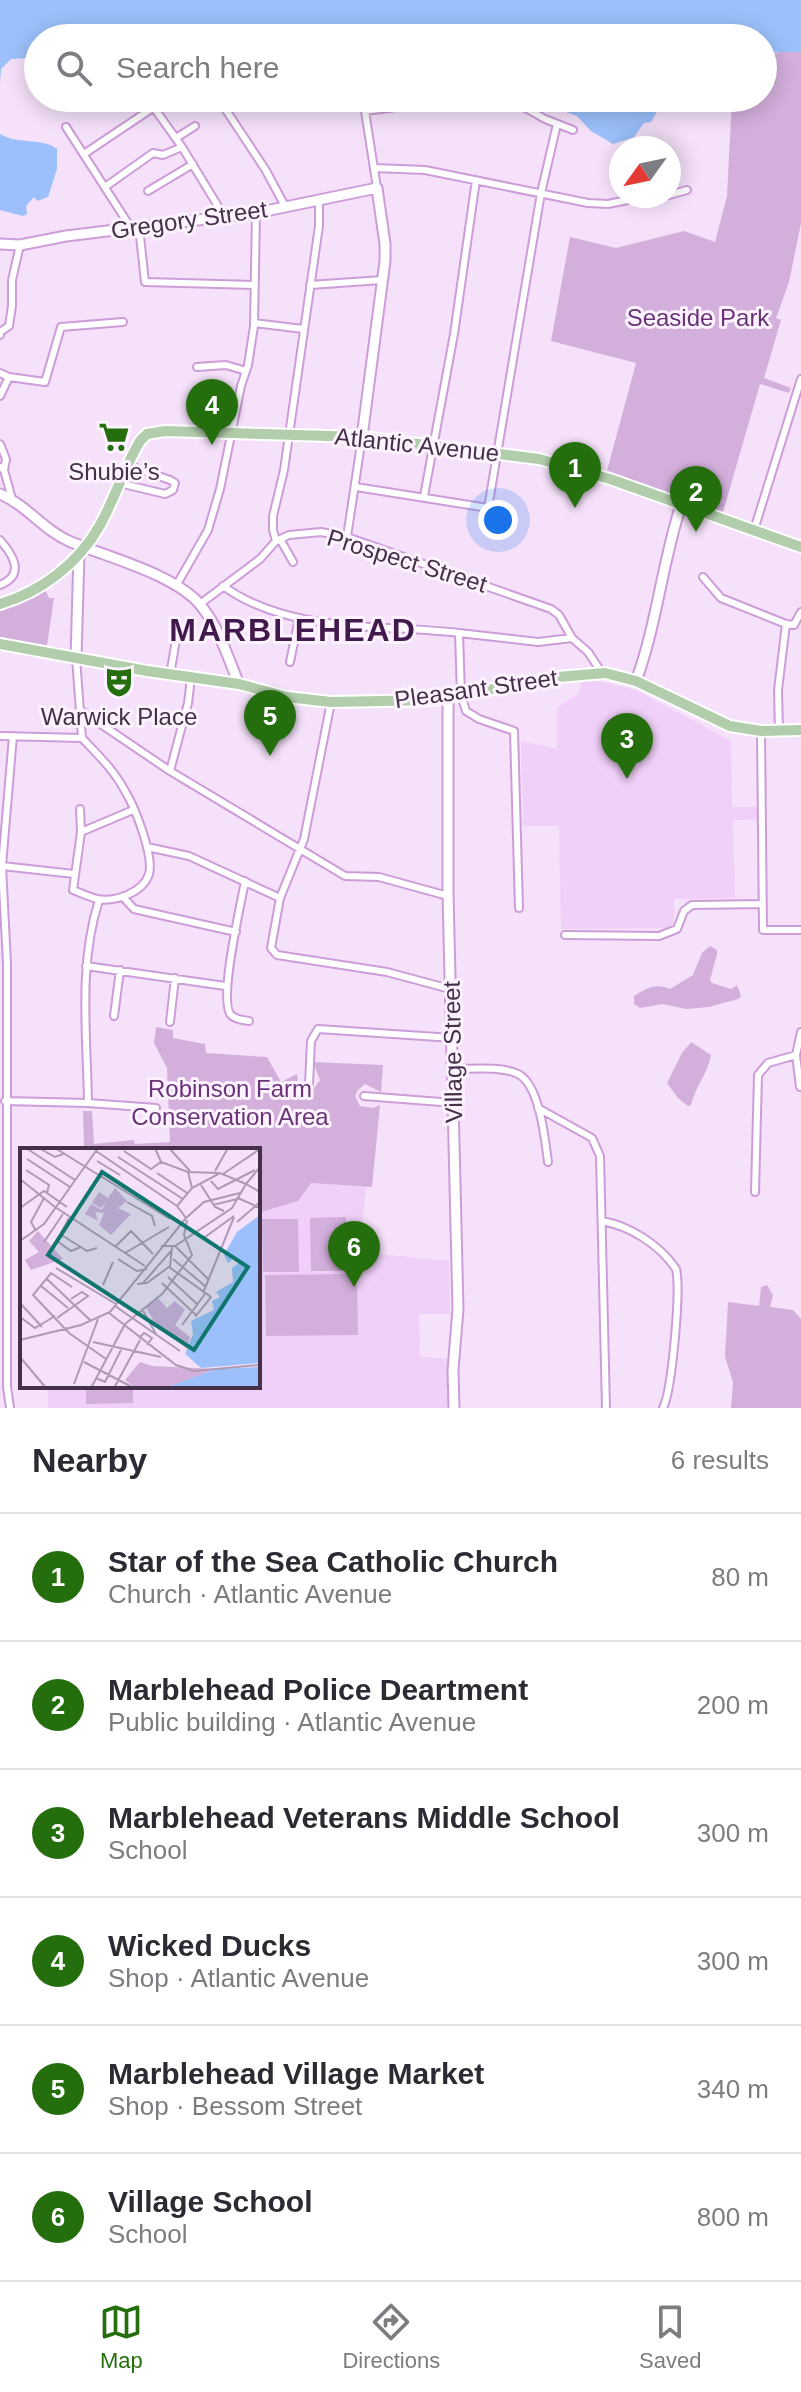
<!DOCTYPE html>
<meta charset="utf-8">
<style>
:root{--surface:#fff;--page:#f2f2f3;--text:#2b2b33;--muted:#7c7c81;--line:#e1e1e2;--accent:#256e0d}
body{margin:0;font-family:Arial,sans-serif;background:var(--page);color:var(--text)}
.compass{position:absolute;left:609px;top:136px;width:72px;height:72px;border-radius:50%;background:var(--surface);box-shadow:0 4px 20px #0003;rotate:237deg}
.you{position:absolute;left:498px;top:520px;width:28px;height:28px;margin:-20px;border:6px solid #fff;border-radius:50%;background:#1a73e8;box-shadow:0 0 0 12px #1a73e833}
.badge{display:grid;place-items:center;width:52px;height:52px;border-radius:50%;background:var(--accent);color:#fff;font-size:26px;font-weight:700}
.pin{position:absolute;translate:-50% -66px;filter:drop-shadow(0 2px 4px #0008)}
.pin::after{content:'';position:absolute;top:42px;width:28px;height:24px;background:inherit;clip-path:polygon(0 0,100% 0,50% 100%)}
.list{margin:0;padding:0;list-style:none}
h2{display:flex;justify-content:space-between;align-items:center;height:104px;margin:0;padding:0 32px;font-size:34px}
h2 small{font-size:26px;font-weight:400;color:var(--muted)}
.list li{display:grid;grid-template-columns:52px 1fr auto;gap:24px;align-items:center;box-sizing:border-box;height:128px;padding:0 32px;border-top:2px solid var(--line)}
.list b{display:block;font-size:30px;white-space:nowrap}
.list p{margin:0;font-size:26px;white-space:nowrap;color:var(--muted)}
.list em{font-size:26px;font-style:normal;color:var(--muted)}
.icon{flex:none;width:44px;height:44px;fill:none;stroke:currentColor;stroke-width:2;stroke-linecap:round;stroke-linejoin:round}
.map{position:relative;flex:none;width:801px;height:1408px;overflow:hidden}
.search{position:absolute;background:var(--surface);box-shadow:0 4px 20px #0003;left:24px;right:24px;top:24px;height:88px;display:flex;align-items:center;gap:20px;box-sizing:border-box;padding:0 28px;border-radius:44px;color:var(--muted);font-size:30px}
.sheet{height:872px;background:var(--surface)}
nav{display:flex;justify-content:space-around;align-items:center;box-sizing:border-box;height:112px;border-top:2px solid var(--line);background:var(--surface);font-size:22px;color:var(--muted)}
nav a{display:grid;justify-items:center;gap:4px}
nav .on{color:var(--accent)}
.map>svg:first-child{display:block}
.built{fill:#f0cff8}
.green{fill:#d3afdc}
.water{fill:#9bc0fb}
.lines{fill:none;stroke-linecap:round;stroke-linejoin:round}
.street-casing{stroke:#cd9dd9;stroke-width:10}
.secondary-casing{stroke:#cd9dd9;stroke-width:13}
.primary-casing{stroke:#fff;stroke-width:14}
.street{stroke:#fff;stroke-width:6}
.secondary{stroke:#fff;stroke-width:9}
.primary{stroke:#b2cdac;stroke-width:10}
.labels{text-anchor:middle;stroke-width:6;stroke-linejoin:round;paint-order:stroke}
.street-label{font-size:24px;fill:#443048;stroke:#fdf2ff}
.park-label{font-size:24px;fill:#6a3377;stroke:#fdf2ff}
.poi-label{font-size:24px;fill:#443048;stroke:#fdf2ff}
.district-label{font-size:32px;font-weight:bold;letter-spacing:2px;fill:#42194c;stroke:#fdf2ff}
.inset-road{fill:none;stroke:#ae9ab3;stroke-width:2}
.view{fill:#0f766e;fill-opacity:0.15;stroke:#0f766e;stroke-width:4}
.inset-edge{fill:none;stroke:#443048;stroke-width:4}
</style>
<div class="map">
<svg width="801" height="1408" viewBox="0 0 801 1408">
<rect width="100%" height="100%" fill="#f5e1fa"/>
<path class="built" d="M 597,681 L 636,690 L 731,741 L 732,807 L 757,807 L 757,819 L 733,820 L 735,898 L 674,899 L 674,924 L 668,928 L 561,929 L 559,826 L 523,826 L 521,741 L 557,749 L 557,708 L 579,693 L 582,682 Z
M 310,1183 L 366,1187 L 359,1252 L 449,1261 L 450,1314 L 419,1314 L 420,1357 L 451,1359 L 449,1408 L 48,1408 L 48,1386 L 258,1386 L 258,1213 L 298,1201 Z"/>
<path class="green" d="M 789,50 L 801,52 L 801,223 L 789,282 L 776,318 L 781,320 L 764,378 L 791,388 L 789,393 L 760,384 L 723,512 L 607,471 L 636,363 L 551,341 L 570,237 L 616,248 L 684,231 L 715,242 L 727,196 L 732,98 L 763,98 L 763,56 Z
M 43,585 L 49,598 L 54,598 L 46,652 L 0,644 L 0,604 Z
M 710,946 L 717,950 L 717,954 L 710,980 L 712,983 L 731,989 L 737,985 L 741,996 L 738,999 L 709,1007 L 686,1009 L 663,1004 L 640,1008 L 634,1004 L 634,996 C 647,988 655,983 670,989 L 693,975 L 702,953 Z
M 156,1027 L 173,1030 L 173,1038 L 205,1044 L 206,1053 L 267,1057 L 281,1082 L 297,1074 L 298,1085 L 306,1090 L 315,1087 L 320,1080 L 313,1062 L 383,1065 L 381,1092 L 365,1084 L 358,1090 L 355,1096 L 360,1106 L 373,1108 L 380,1105 L 372,1187 L 311,1183 L 298,1201 L 258,1213 L 258,1150 L 84,1150 L 83,1111 L 92,1111 L 94,1144 L 134,1140 L 135,1144 L 170,1142 L 167,1068 L 154,1043 Z
M 691,1042 L 711,1055 C 708,1073 695,1087 691,1105 L 688,1106 L 678,1098 L 667,1083 L 682,1053 Z
M 346,1217 L 347,1271 L 311,1271 L 310,1218 Z
M 262,1219 L 298,1219 L 299,1272 L 263,1272 Z
M 357,1274 L 358,1335 L 266,1336 L 265,1275 Z
M 767,1285 L 773,1295 L 770,1307 L 793,1310 L 801,1319 L 801,1408 L 731,1408 L 733,1382 L 725,1357 L 728,1302 L 759,1306 L 761,1287 Z
M 86,1386 L 133,1386 L 133,1403 L 86,1404 Z"/>
<path class="water" d="M 0,0 L 801,0 L 801,52 L 777,52 L 763,56 L 763,38 L 440,38 L 437,36 L 433,38 L 177,38 L 168,35 L 163,38 L 38,38 L 38,69 L 25,58 L 11,59 L 1,69 L 0,83 Z
M 552,98 L 665,98 L 651,122 L 644,123 L 634,137 L 613,144 L 591,131 L 577,116 L 555,108 Z
M 0,134 C 18,145 41,137 57,149 L 57,169 L 48,197 L 37,201 L 34,197 L 26,206 L 27,214 L 23,216 L 0,210 Z"/>
<g class="lines">
<g class="street-casing">
<path id="street" d="M 147,98 L 182,147 L 224,216
M 218,98 L 265,169 L 285,206
M 508,98 L 545,119 L 573,130
M 66,127 L 131,228
M 176,138 L 195,126
M 84,154 L 154,107
M 374,168 L 425,170 L 588,203 L 608,204 L 647,196
M 105,187 L 153,153 L 163,155 L 182,147
M 377,188 L 365,111 L 465,98
M 148,191 L 193,164
M 669,195 L 687,190
M 139,227 L 145,282 L 254,285
M 310,285 L 382,280
M 254,323 L 303,329
M 0,335 L 0,332 L 9,326 L 12,306 L 12,280 L 20,245
M 197,367 L 226,365 L 246,371
M 0,373 L 9,377 L 0,396
M 9,377 L 45,382 L 61,327 L 123,322
M 0,444 L 6,459 L 4,470
M 0,467 L 4,470 L 12,499
M 119,483 L 165,494 L 173,490 L 175,483 L 170,480 L 127,465
M 356,487 L 488,508 L 504,515
M 424,496 L 454,334 L 476,180
M 488,508 L 541,193 L 557,124
M 754,530 L 801,379
M 347,537 L 362,437
M 280,539 L 293,562
M 0,540 C 14,556 25,575 0,585
M 276,541 L 273,530 L 273,516 L 284,470 L 319,226 L 319,199
M 703,577 L 721,598 L 786,624
M 176,586 L 208,530 L 220,489 L 241,386 L 248,365 L 254,326 L 256,213
M 223,586 C 290,634 381,624 459,633 C 486,636 512,639 538,642 L 572,638
M 200,604 L 260,559 L 276,541 L 289,535 L 321,532 L 347,537 L 551,609 L 559,615 L 572,638 L 588,652 L 602,673
M 786,624 L 794,625 L 801,612
M 459,633 L 461,695 L 466,711 L 479,719 L 514,731 L 519,908
M 76,658 L 82,738
M 290,662 L 299,618
M 170,675 L 176,640
M 331,702 L 304,839 L 280,898 L 271,948 L 277,955 L 387,972 L 450,989
M 80,710 L 170,771 L 345,876 L 379,877 L 448,896
M 761,731 L 763,930 L 801,930
M 779,732 L 778,690 L 786,624
M 0,736 L 82,738 C 98,755 114,770 125,791 C 135,807 154,856 149,874 C 143,893 115,902 97,899 C 89,897 81,893 73,890 L 81,832 L 133,810
M 170,771 L 188,703 L 191,678
M 80,809 L 81,832
M 147,847 L 189,856 L 280,898
M 2,866 L 74,874
M 245,881 C 241,904 218,1001 231,1015 C 235,1019 242,1020 249,1021
M 123,897 L 134,909 L 236,932
M 565,935 L 659,936 L 677,929 L 684,911 L 692,905 L 762,904
M 86,966 L 225,986
M 114,1016 L 120,970
M 170,1022 L 175,978
M 454,1069 C 473,1069 501,1066 518,1074 C 540,1085 545,1140 548,1162
M 309,1084 L 311,1041 L 318,1029 L 453,1038
M 800,1087 L 796,1055 L 801,1032
M 364,1096 L 454,1103
M 5,1101 L 88,1103 L 156,1108
M 88,1103 C 87,1035 78,965 99,900
M 538,1108 L 592,1138 L 600,1156 L 606,1408
M 755,1192 L 758,1075 L 768,1063 L 796,1055
M 602,1221 C 630,1226 660,1245 676,1269 C 681,1290 672,1390 663,1408
M 10,1408 L 7,1387 L 7,964 L 2,866 L 13,736"/>
</g>
<g class="secondary-casing">
<path id="secondary" d="M 0,244 L 20,245 L 66,236 L 256,213 L 377,188 L 385,244 L 385,261 L 362,437
M 0,494 C 27,505 44,531 71,542 C 107,557 178,575 202,607 C 220,630 228,658 239,684
M 76,658 L 79,554
M 636,681 C 657,624 662,563 681,505
M 448,697 L 448,893 L 458,1309 L 453,1370 L 454,1408"/>
</g>
<g class="primary-casing">
<path id="primary" d="M 0,604 C 41,592 79,563 100,525 C 115,498 124,468 140,441 L 147,434 L 165,431 L 362,437 L 539,459 L 610,479 L 801,547
M 0,644 L 147,671 L 239,684 L 287,697 L 331,702 L 432,700 L 558,677 L 605,673 L 636,681 L 730,726 L 761,731 L 801,730"/>
</g>
<use href="#street" class="street"/>
<use href="#secondary" class="secondary"/>
<use href="#primary" class="primary"/>
</g>
<defs>
<g id="supermarket-bare" transform="scale(2.4)"><path d="M-6-5.5h2.5l.6 2H6L4.5 2H-2.5L-4.4-4H-6ZM-1.5 3.2a1.3 1.3 0 1 0 .1 0ZM3 3.2a1.3 1.3 0 1 0 .1 0Z" fill="#256e0d" stroke="#fdf2ff" stroke-width="2.5" paint-order="stroke"/></g>
<g id="theatre-bare" transform="scale(2.4)"><path d="M-5-5.5Q0-4 5-5.5V0Q5 5 0 6Q-5 5-5 0ZM-3.3-2.5H-1v1.5H-3.3ZM1-2.5H3.3v1.5H1ZM-2.8 1Q0 5.5 2.8 1Z" fill="#256e0d" stroke="#fdf2ff" stroke-width="2.5" paint-order="stroke"/></g>
</defs>
<g fill-rule="evenodd">
<use href="#supermarket-bare" x="114" y="437"/>
<use href="#theatre-bare" x="119" y="682"/>
</g>
<g class="labels">
<g class="street-label">
<text transform="translate(189 220) rotate(-8)" y="8">Gregory Street</text>
<text transform="translate(417 445) rotate(6)" y="8">Atlantic Avenue</text>
<text transform="translate(407 561) rotate(17)" y="8">Prospect Street</text>
<text transform="translate(476 689) rotate(-8)" y="8">Pleasant Street</text>
<text transform="translate(453 1052) rotate(-91)" y="8">Village Street</text>
</g>
<g class="park-label">
<text x="698" y="326">Seaside Park</text>
<text x="230" y="1097">Robinson Farm<tspan x="230" dy="28">Conservation Area</tspan></text>
</g>
<g class="poi-label">
<text x="114" y="480">Shubie’s</text>
<text x="119" y="725">Warwick Place</text>
</g>
<g class="district-label">
<text x="293" y="641">MARBLEHEAD</text>
</g>
</g>
<g transform="translate(20 1148)">
<rect width="240" height="240" fill="#f5e1fa"/>
<path d="M 95,40 L 107,53 L 98,60 L 111,66 L 91,87 L 79,77 L 84,65 L 75,64 L 78,73 L 65,66 L 71,56 L 82,62 L 86,54 L 81,60 L 72,55 L 79,44 L 88,50 ZM 18,83 L 43,111 L 11,122 L 5,112 L 19,104 L 9,93 ZM 138,150 L 147,160 L 155,153 L 165,162 L 155,177 L 170,189 L 167,201 L 134,174 L 126,159 ZM 120,214 L 132,218 L 196,221 L 145,240 L 116,240 L 105,232 Z" fill="#d3afdc"/>
<path d="M 240,67 L 240,215 L 181,220 L 165,206 L 173,186 L 171,173 L 194,162 L 192,153 L 200,149 L 196,144 L 213,134 L 212,120 L 220,114 L 214,110 L 208,115 L 204,107 L 217,84 ZM 240,219 L 240,240 L 145,240 L 196,221 Z" fill="#9bc0fb"/>
<path class="inset-road" d="M 6,0 L 55,32M 19,0 L 35,9 L 43,6M 35,0 L 150,71M 135,0 L 141,14 L 168,24 L 172,40M 149,0 L 170,23M 76,3 L 157,58M 104,3 L 131,21 L 141,14M 98,9 L 163,51M 7,11 L 50,39M 77,13 L 100,27M 240,19 L 226,36 L 240,44M 6,22 L 29,37 L 27,45M 195,23 L 208,0M 168,24 L 199,25M 137,25 L 167,45M 203,26 L 240,1M 0,31 L 35,59M 191,33 L 198,41 L 235,22M 181,37 L 195,59 L 204,63M 218,50 L 240,60M 107,54 L 132,68 L 135,78M 193,57 L 217,51M 35,59 L 125,118M 0,60 L 24,43 L 47,59M 49,70 L 37,93 L 51,103 L 61,99M 166,70 L 184,54 L 220,45M 166,70 L 157,58 L 172,40 L 200,25 L 226,36M 217,74 L 240,54M 16,83 L 11,74 L 24,50M 40,86 L 67,103 L 77,100M 179,88 L 185,89 L 214,68M 0,93 L 24,76 L 78,0M 24,94 L 43,66M 141,98 L 155,98 L 212,60 L 226,36M 155,98 L 188,131M 95,99 L 111,83 L 133,106M 105,105 L 149,79M 98,111 L 117,123 L 127,121M 153,111 L 185,138M 149,119 L 191,149 L 175,169M 36,120 L 96,156M 148,129 L 177,156M 27,131 L 71,173M 123,135 L 152,102M 142,135 L 177,168M 117,136 L 127,135 L 150,118 L 152,99M 83,137 L 93,114M 21,138 L 48,160M 52,139 L 31,125 L 13,147 L 49,185 L 86,211M 183,145 L 214,69M 0,155 L 22,179M 95,158 L 160,203M 122,161 L 136,186M 89,165 L 156,217 L 174,223 L 240,217M 0,169 L 15,180 L 35,168M 37,170 L 68,148 L 62,144 L 51,151M 162,177 L 185,146M 119,190 L 124,185 L 132,190 L 127,197M 0,192 L 61,177 L 90,164 L 166,70M 73,194 L 141,209M 0,209 L 26,240M 64,214 L 114,240M 76,230 L 85,234 L 101,202M 54,236 L 78,171M 71,240 L 105,176 L 142,146 L 172,107 L 164,87 L 167,72M 94,240 L 120,192"/>
<path class="view" d="M 82,24 L 228,119 L 174,202 L 28,107 Z"/>
<rect width="240" height="240" class="inset-edge"/>
</g>
</svg>
<svg class="compass" viewBox="-18 -18 36 36"><path d="M0-13l5 13h-10z" fill="#e53935"/><path d="M0 13l5-13h-10z" fill="#7c7c81"/></svg>
<div class="you"></div>
<div class="pin badge" style="left:575px;top:508px">1</div>
<div class="pin badge" style="left:696px;top:532px">2</div>
<div class="pin badge" style="left:627px;top:779px">3</div>
<div class="pin badge" style="left:212px;top:445px">4</div>
<div class="pin badge" style="left:270px;top:756px">5</div>
<div class="pin badge" style="left:354px;top:1287px">6</div>
<div class="search"><svg class="icon" aria-label="search" viewBox="0 0 24 24"><circle cx="10" cy="10" r="6"/><path d="M15 15l6 6"/></svg>Search here</div>
</div>
<section class="sheet">
<h2>Nearby<small>6 results</small></h2>
<ul class="list">
<li><span class="badge">1</span><div><b>Star of the Sea Catholic Church</b><p>Church · Atlantic Avenue</p></div><em>80 m</em></li>
<li><span class="badge">2</span><div><b>Marblehead Police Deartment</b><p>Public building · Atlantic Avenue</p></div><em>200 m</em></li>
<li><span class="badge">3</span><div><b>Marblehead Veterans Middle School</b><p>School</p></div><em>300 m</em></li>
<li><span class="badge">4</span><div><b>Wicked Ducks</b><p>Shop · Atlantic Avenue</p></div><em>300 m</em></li>
<li><span class="badge">5</span><div><b>Marblehead Village Market</b><p>Shop · Bessom Street</p></div><em>340 m</em></li>
<li><span class="badge">6</span><div><b>Village School</b><p>School</p></div><em>800 m</em></li>
</ul>
</section>
<nav>
<a class="on"><svg class="icon" aria-label="map" viewBox="0 0 24 24"><path d="M3 6l6-2 6 2 6-2v14l-6 2-6-2-6 2zM9 4v14M15 6v14"/></svg>Map</a>
<a><svg class="icon" aria-label="directions" viewBox="0 0 24 24"><path d="M12 3l9 9-9 9-9-9zM9 14v-3h6M13 9l2 2-2 2"/></svg>Directions</a>
<a><svg class="icon" aria-label="saved" viewBox="0 0 24 24"><path d="M7 4h10v16l-5-4-5 4z"/></svg>Saved</a>
</nav>
